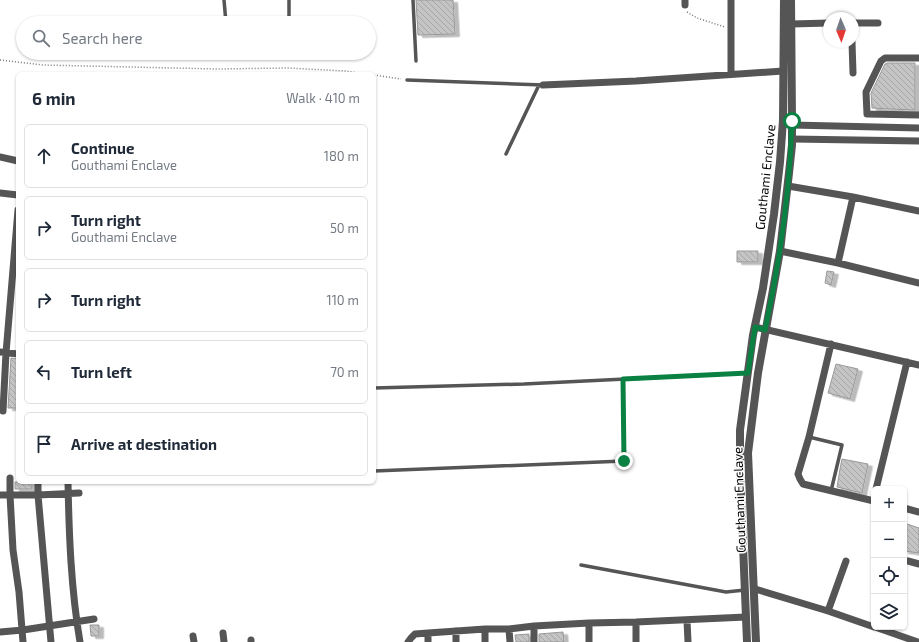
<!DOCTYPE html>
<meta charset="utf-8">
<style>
:root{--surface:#fff;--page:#f6f6f7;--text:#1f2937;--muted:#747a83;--line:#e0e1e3}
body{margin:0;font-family:"Exo 2",sans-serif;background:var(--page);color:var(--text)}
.controls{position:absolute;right:12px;bottom:12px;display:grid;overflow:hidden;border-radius:6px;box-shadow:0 1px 3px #0004}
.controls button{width:36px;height:36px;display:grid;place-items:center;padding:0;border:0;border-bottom:1px solid var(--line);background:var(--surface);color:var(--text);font:20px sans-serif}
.compass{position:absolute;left:823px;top:12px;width:36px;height:36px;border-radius:50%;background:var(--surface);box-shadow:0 1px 3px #0004;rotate:178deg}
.stop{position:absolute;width:12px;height:12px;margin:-9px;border:3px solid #0b8043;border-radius:50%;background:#fff}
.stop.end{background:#0b8043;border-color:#fff;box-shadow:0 1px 4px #0008}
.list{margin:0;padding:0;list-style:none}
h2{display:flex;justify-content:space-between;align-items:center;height:52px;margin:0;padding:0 16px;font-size:17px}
h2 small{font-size:13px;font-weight:400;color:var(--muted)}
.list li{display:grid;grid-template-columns:26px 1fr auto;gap:12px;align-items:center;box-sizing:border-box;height:64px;margin:0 8px 8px;padding:0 8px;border:1px solid var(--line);border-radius:6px}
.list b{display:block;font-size:15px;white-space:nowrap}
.list p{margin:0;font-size:13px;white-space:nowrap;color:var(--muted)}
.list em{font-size:13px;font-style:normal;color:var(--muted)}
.icon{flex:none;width:22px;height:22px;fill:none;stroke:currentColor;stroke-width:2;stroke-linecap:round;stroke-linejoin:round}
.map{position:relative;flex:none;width:919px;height:642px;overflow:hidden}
.search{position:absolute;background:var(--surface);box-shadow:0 1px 3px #0004;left:16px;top:16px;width:360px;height:44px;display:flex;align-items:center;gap:10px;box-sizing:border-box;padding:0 14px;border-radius:22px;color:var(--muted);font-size:15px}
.panel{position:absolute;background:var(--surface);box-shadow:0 1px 3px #0004;left:16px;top:72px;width:360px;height:412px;border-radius:6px}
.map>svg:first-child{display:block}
.building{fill:url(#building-back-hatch);stroke:#999;filter:url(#shadow)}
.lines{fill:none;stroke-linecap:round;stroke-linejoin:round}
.path{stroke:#777;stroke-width:1.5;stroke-dasharray:1 2;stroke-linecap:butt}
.service{stroke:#555;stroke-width:3.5}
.minor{stroke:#555;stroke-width:7}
.tertiary{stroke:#555;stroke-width:8}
.route{stroke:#0b8043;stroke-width:5}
.labels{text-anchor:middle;stroke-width:3;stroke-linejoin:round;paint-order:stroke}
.street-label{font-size:13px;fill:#000;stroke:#fff}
</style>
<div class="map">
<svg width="919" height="642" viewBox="0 0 919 642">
<defs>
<pattern id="building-back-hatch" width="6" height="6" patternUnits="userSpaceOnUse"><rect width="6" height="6" fill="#c4c4c4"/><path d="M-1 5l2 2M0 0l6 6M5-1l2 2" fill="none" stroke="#a7a7a7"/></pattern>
<filter id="shadow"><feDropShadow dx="4.5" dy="2.5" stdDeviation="0" flood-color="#0004"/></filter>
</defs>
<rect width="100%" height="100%" fill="#fff"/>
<path class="building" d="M 416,0 L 453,0 L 455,34 L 418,35 Z
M 887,63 L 915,63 L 915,110 L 891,109 L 872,108 L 871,93 L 885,64 Z
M 737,251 L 758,251 L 758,262 L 737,262 Z
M 827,271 L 834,272 L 831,285 L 825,283 Z
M 11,358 L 18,359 L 18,408 L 8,408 Z
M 836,364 L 858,369 L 850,399 L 828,393 Z
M 842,459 L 868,464 L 862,493 L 837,487 L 840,469 Z
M 15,482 L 32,482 L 32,489 L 15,489 Z
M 904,523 L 919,528 L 919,553 L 904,551 Z
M 90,625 L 99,625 L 99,636 L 91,636 Z
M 563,632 L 564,642 L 539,642 L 539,634 Z
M 529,634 L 529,642 L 516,642 L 515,635 Z"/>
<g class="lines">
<path class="path" d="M 687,12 L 697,18 L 725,27
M 0,60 L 43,65 L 217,69 L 288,68 L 345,71 L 365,74
M 374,75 L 401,79"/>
<path class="service" d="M 224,0 L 226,23
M 289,0 L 289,23
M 413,0 L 416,61
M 407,80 L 543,85
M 506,154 L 539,85
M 374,388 L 524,384 L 747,373
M 809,437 L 842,445 L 831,491
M 374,471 L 624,461 L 623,379
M 581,565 L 726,592 L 745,590"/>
<path class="minor" d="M 685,0 L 685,5
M 731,0 L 731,74
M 853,23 L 878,23
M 791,24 L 829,23
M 852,42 L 853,73
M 919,58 L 885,58 L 881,61 L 866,92 L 867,114 L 919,115
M 543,85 L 636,81 L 783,71
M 792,125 L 919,128
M 792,139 L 919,141
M 0,157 L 18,161
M 788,186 L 853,197 L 919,211
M 0,193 L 18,195
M 780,251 L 838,263 L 919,283
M 838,263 L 853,197
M 755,327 L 919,365
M 831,344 L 809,437 L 798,474 L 800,479 L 803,484 L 874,501
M 0,352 L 18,354
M 3,411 L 6,353 L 18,210
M 10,478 L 10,495 L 13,550 L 19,592 L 23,642
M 38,482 L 38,495 L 51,642
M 68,482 C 69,535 71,589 80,642
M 876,489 L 907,362
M 0,495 L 38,495 L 79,493
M 904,508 L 919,512
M 904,561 L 908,561 L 919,564
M 755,589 L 828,611 L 874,627
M 828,611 L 846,561
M 687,620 L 688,642
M 636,622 L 636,642
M 589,623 L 589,642
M 534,626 L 534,642
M 875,627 L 918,642
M 485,629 L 485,642
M 509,629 L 510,642
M 456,631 L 456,642
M 0,632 L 23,630 L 94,619
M 223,633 L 224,642
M 428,633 L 428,642
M 193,636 L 194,642
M 251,640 L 251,642
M 408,642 L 411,638 L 415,634 L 428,633 L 485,629 L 509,629 L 534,626 L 589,623 L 636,622 L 746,617"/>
<path class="tertiary" d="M 747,642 L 740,472 L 740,430 L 753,335 L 763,288 L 774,214 L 780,162 L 783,120 L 784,0
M 756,642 L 748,453 L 758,373 L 780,251 L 789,173 L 792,145 L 792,121 L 791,0"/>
</g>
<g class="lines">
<path class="route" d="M 624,461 L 623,379 L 748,373 L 755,327 L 765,330 C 780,261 790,191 792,121"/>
</g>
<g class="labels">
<g class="street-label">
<text transform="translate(765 177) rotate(-84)" y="5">Gouthami Enclave</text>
<text transform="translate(739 500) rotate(-92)" y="5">Gouthami Enclave</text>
</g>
</g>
</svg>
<div class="controls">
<button>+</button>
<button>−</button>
<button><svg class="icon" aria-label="locate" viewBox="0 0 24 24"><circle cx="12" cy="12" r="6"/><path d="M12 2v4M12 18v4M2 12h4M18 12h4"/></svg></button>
<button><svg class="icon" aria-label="layers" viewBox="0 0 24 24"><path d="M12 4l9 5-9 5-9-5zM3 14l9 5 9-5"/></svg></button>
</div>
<svg class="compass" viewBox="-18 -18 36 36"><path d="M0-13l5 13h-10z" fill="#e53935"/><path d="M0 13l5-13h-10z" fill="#747a83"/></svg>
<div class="stop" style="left:792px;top:121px"></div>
<div class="stop end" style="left:624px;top:461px"></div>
<div class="search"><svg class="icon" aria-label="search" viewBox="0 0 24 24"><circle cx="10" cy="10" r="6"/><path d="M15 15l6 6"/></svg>Search here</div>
<section class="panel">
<h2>6 min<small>Walk · 410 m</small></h2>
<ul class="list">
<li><svg class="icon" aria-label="ahead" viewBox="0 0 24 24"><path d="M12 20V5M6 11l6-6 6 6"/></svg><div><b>Continue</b><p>Gouthami Enclave</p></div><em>180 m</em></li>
<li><svg class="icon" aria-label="right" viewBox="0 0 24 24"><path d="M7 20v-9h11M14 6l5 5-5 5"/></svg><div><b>Turn right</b><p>Gouthami Enclave</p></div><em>50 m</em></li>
<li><svg class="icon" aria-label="right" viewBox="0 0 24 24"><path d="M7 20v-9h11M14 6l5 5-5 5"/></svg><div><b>Turn right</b></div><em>110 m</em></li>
<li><svg class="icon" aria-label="left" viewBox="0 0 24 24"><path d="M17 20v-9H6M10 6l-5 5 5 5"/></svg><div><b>Turn left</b></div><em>70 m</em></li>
<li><svg class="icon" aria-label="arrive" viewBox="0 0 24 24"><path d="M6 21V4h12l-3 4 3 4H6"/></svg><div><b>Arrive at destination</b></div></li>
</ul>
</section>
</div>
